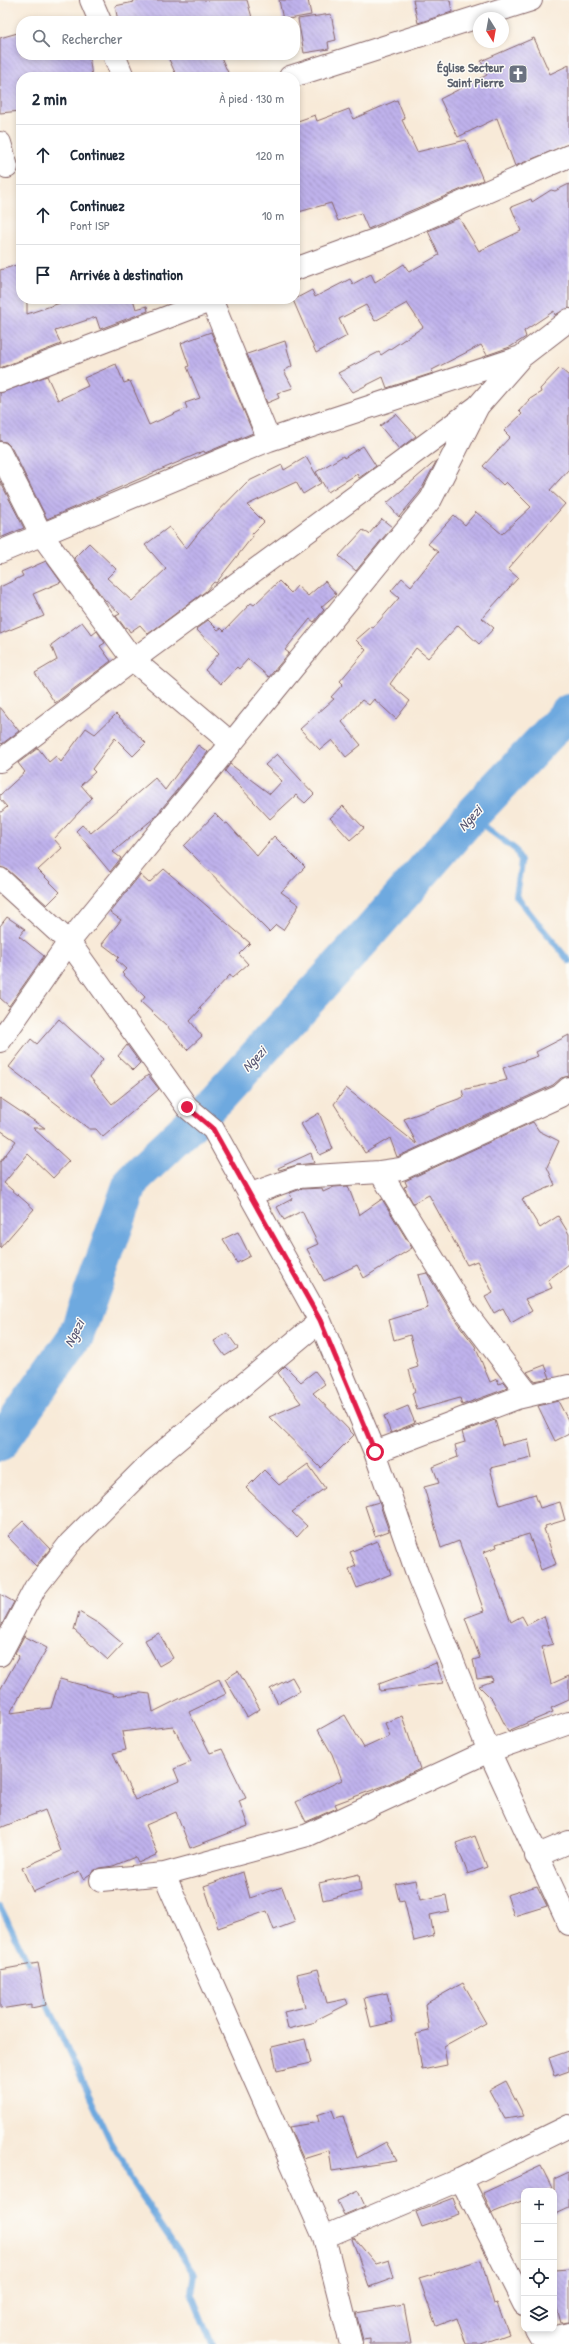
<!DOCTYPE html>
<html lang="fr">
<meta charset="utf-8">
<style>
:root{--surface:#fff;--page:#f2f2f3;--text:#1f2937;--muted:#747a83;--line:#e0e1e3}
body{margin:0;font-family:"Patrick Hand",sans-serif;background:var(--page);color:var(--text)}
.controls{position:absolute;right:12px;bottom:12px;display:grid;overflow:hidden;border-radius:8px;box-shadow:0 2px 6px #0003}
.controls button{width:36px;height:36px;display:grid;place-items:center;padding:0;border:0;border-bottom:1px solid var(--line);background:var(--surface);color:var(--text);font:20px sans-serif}
.compass{position:absolute;left:473px;top:12px;width:36px;height:36px;border-radius:50%;background:var(--surface);box-shadow:0 2px 6px #0003;rotate:169deg}
.stop{position:absolute;width:12px;height:12px;margin:-9px;border:3px solid #e11d48;border-radius:50%;background:#fff}
.stop.end{background:#e11d48;border-color:#fff;box-shadow:0 1px 4px #0008}
.list{margin:0;padding:0;list-style:none}
h2{display:flex;justify-content:space-between;align-items:center;height:52px;margin:0;padding:0 16px;font-size:17px}
h2 small{font-size:13px;font-weight:400;color:var(--muted)}
.list li{display:grid;grid-template-columns:26px 1fr auto;gap:12px;align-items:center;box-sizing:border-box;height:60px;padding:0 16px;border-top:1px solid var(--line)}
.list b{display:block;font-size:15px;white-space:nowrap}
.list p{margin:0;font-size:13px;white-space:nowrap;color:var(--muted)}
.list em{font-size:13px;font-style:normal;color:var(--muted)}
.icon{flex:none;width:22px;height:22px;fill:none;stroke:currentColor;stroke-width:2;stroke-linecap:round;stroke-linejoin:round}
.map{position:relative;flex:none;width:569px;height:2344px;overflow:hidden}
.search{position:absolute;background:var(--surface);box-shadow:0 2px 6px #0003;left:16px;top:16px;width:284px;height:44px;display:flex;align-items:center;gap:10px;box-sizing:border-box;padding:0 14px;border-radius:16px;color:var(--muted);font-size:15px}
.panel{position:absolute;background:var(--surface);box-shadow:0 2px 6px #0003;left:16px;top:72px;width:284px;height:232px;border-radius:16px}
.map>svg:first-child{display:block}
.lines{fill:none;stroke-linecap:round;stroke-linejoin:round}
.stream{stroke:#6ea9df;stroke-width:6}
.river{stroke:#6ea9df;stroke-width:36}
.building{fill:url(#building-back-hatch);fill-rule:evenodd}
.minor-casing{stroke:#876668;stroke-width:24}
.minor{stroke:#fff;stroke-width:22}
.route{stroke:#e11d48;stroke-width:5}
.labels{text-anchor:middle;stroke-width:3;stroke-linejoin:round;paint-order:stroke}
.worship-label{font-size:13px;font-weight:bold;fill:#5b616d;stroke:#fdfcf7;text-anchor:end}
.water-label{font-size:14px;font-style:italic;fill:#585673;stroke:#fdfcf7}
</style>
<div class="map">
<svg width="569" height="2344" viewBox="0 0 569 2344">
<defs>
<pattern id="building-back-hatch" width="6" height="6" patternUnits="userSpaceOnUse"><rect width="6" height="6" fill="#bfb2ec"/><path d="M-1 5l2 2M0 0l6 6M5-1l2 2" fill="none" stroke="#9d90bf"/></pattern>
</defs>
<rect width="100%" height="100%" fill="#fdfcf7"/>
<filter id="ink" filterUnits="userSpaceOnUse"><feTurbulence type="fractalNoise" baseFrequency=".025" numOctaves="2"/><feDisplacementMap in="SourceGraphic" scale="8" xChannelSelector="R" yChannelSelector="G"/><feConvolveMatrix kernelMatrix="1 2 1 2 8 2 1 2 1" color-interpolation-filters="sRGB"/></filter>
<filter id="wash" filterUnits="userSpaceOnUse"><feTurbulence type="fractalNoise" baseFrequency=".012" numOctaves="4" result="noise"/><feDisplacementMap in="SourceGraphic" scale="16" xChannelSelector="R" yChannelSelector="G"/><feGaussianBlur stdDeviation="0.9" result="paint"/><feColorMatrix in="noise" values="0 0 0 0 0 0 0 0 0 0 0 0 0 0 0 0 0 1.4 0 .05"/><feComposite in="paint" operator="in"/></filter>
<g filter="url(#wash)">
<rect width="100%" height="100%" fill="#f8ead8"/>
<g class="lines">
<path class="stream" d="M 471,816 L 516,850 L 521,862 L 516,896 L 569,961
M 0,1906 L 32,1971
M 42,1994 L 109,2138 L 123,2161 L 129,2178 L 194,2274 L 191,2293 L 212,2344"/>
<path class="river" d="M 0,1444 L 76,1336 L 132,1180 L 218,1098 L 369,933 L 471,816 L 569,712"/>
</g>
<g id="blocks">
<path class="building" d="M 133,0 L 247,0 L 253,21 L 118,21 L 115,6 L 134,2 Z
M 279,0 L 308,0 L 311,15 L 283,20 Z
M 413,0 L 450,0 L 452,12 L 418,23 Z
M 331,14 L 336,40 L 328,42 L 329,49 L 304,53 L 298,19 Z
M 21,32 L 21,55 L 89,55 L 92,77 L 21,77 L 21,111 L 0,113 L 0,38 Z
M 534,38 L 550,74 L 569,65 L 569,144 L 515,166 L 497,118 L 458,137 L 440,99 L 487,75 L 481,61 Z
M 167,55 L 220,55 L 230,77 L 177,77 Z
M 397,100 L 405,119 L 402,120 L 417,152 L 466,140 L 483,180 L 368,229 L 361,213 L 338,221 L 331,203 L 295,213 L 295,122 L 315,115 L 317,121 L 349,109 L 353,119 Z
M 569,184 L 569,308 L 555,315 L 554,311 L 524,331 L 526,337 L 510,347 L 487,355 L 481,345 L 432,370 L 433,373 L 387,388 L 383,377 L 353,392 L 338,373 L 379,352 L 381,355 L 423,327 L 407,303 L 375,321 L 366,305 L 339,319 L 347,336 L 316,353 L 293,300 L 312,290 L 315,297 L 350,279 L 353,284 L 371,274 L 375,282 L 404,264 L 409,272 L 439,255 L 428,231 L 459,218 L 479,251 L 521,231 L 511,207 L 531,199 L 532,202 L 551,190 L 555,191 Z
M 21,264 L 21,299 L 27,299 L 27,314 L 72,299 L 133,299 L 136,309 L 147,306 L 148,311 L 100,329 L 96,317 L 55,331 L 61,344 L 0,368 L 0,270 Z
M 211,332 L 253,433 L 205,453 L 204,451 L 47,519 L 11,447 L 6,442 L 0,441 L 0,393 L 47,376 L 58,400 L 88,386 L 84,378 L 116,364 L 124,383 L 130,381 L 149,425 L 187,408 L 185,403 L 200,398 L 187,367 L 189,366 L 181,343 Z
M 285,341 L 292,366 L 284,371 L 293,388 L 277,393 L 279,398 L 267,403 L 247,354 Z
M 560,368 L 569,376 L 569,469 L 550,490 L 565,504 L 508,569 L 518,578 L 482,618 L 494,628 L 479,644 L 458,625 L 428,658 L 416,648 L 390,684 L 410,701 L 396,719 L 374,699 L 369,705 L 362,700 L 342,722 L 361,745 L 346,757 L 332,740 L 320,750 L 300,729 L 334,699 L 331,697 L 343,684 L 340,681 L 366,650 L 356,640 L 371,627 L 373,628 L 399,598 L 391,591 L 402,578 L 411,586 L 438,552 L 428,544 L 454,515 L 465,525 L 476,512 L 502,534 L 531,507 L 506,482 L 503,485 L 483,466 L 510,437 L 504,431 L 522,414 L 519,411 L 530,399 L 541,392 L 540,389 Z
M 396,414 L 416,436 L 399,449 L 380,426 Z
M 363,446 L 376,466 L 359,478 L 357,474 L 328,492 L 316,472 L 343,456 L 344,458 Z
M 306,457 L 321,483 L 303,494 L 296,482 L 247,505 L 264,522 L 252,534 L 253,536 L 216,583 L 214,582 L 206,591 L 148,634 L 140,625 L 130,632 L 127,627 L 125,628 L 116,616 L 120,614 L 103,598 L 74,558 L 89,543 L 116,569 L 107,578 L 132,601 L 166,569 L 145,545 L 169,527 L 186,549 L 204,526 L 247,482 L 282,465 L 284,470 Z
M 437,460 L 420,492 L 399,517 L 387,503 Z
M 0,481 L 24,528 L 0,538 Z
M 382,519 L 392,527 L 356,571 L 339,556 L 363,530 L 369,534 Z
M 46,561 L 61,582 L 33,594 L 44,616 L 0,634 L 0,587 L 23,576 L 21,572 Z
M 279,581 L 291,593 L 297,586 L 308,596 L 325,581 L 336,594 L 321,607 L 324,610 L 314,622 L 310,619 L 285,650 L 289,653 L 269,677 L 248,659 L 239,669 L 237,667 L 221,684 L 205,670 L 219,653 L 196,629 L 208,620 L 218,630 L 221,628 L 224,631 L 251,603 L 254,605 Z
M 82,622 L 92,635 L 97,631 L 105,643 L 100,646 L 111,661 L 55,703 L 35,673 L 57,660 L 51,645 Z
M 0,707 L 19,731 L 2,744 L 0,742 Z
M 116,714 L 146,743 L 133,756 L 115,738 L 92,769 L 95,772 L 81,785 L 92,798 L 54,839 L 62,848 L 38,870 L 60,892 L 47,905 L 8,870 L 0,867 L 0,813 L 7,807 L 0,799 L 0,795 L 25,772 L 18,763 L 38,748 L 49,762 L 56,756 L 61,762 L 86,728 L 95,734 Z
M 198,745 L 208,752 L 154,818 L 113,852 L 121,858 L 110,872 L 76,831 L 82,825 L 91,833 L 155,778 L 165,790 Z
M 277,754 L 314,794 L 305,803 L 296,795 L 270,819 L 225,771 L 230,764 L 270,794 L 282,781 L 265,765 Z
M 343,806 L 364,828 L 350,840 L 330,818 Z
M 215,814 L 225,824 L 227,823 L 257,856 L 274,836 L 305,867 L 281,892 L 299,905 L 283,930 L 276,925 L 269,932 L 184,846 Z
M 164,869 L 250,943 L 239,954 L 248,964 L 232,978 L 230,975 L 199,1008 L 201,1009 L 190,1021 L 202,1036 L 187,1050 L 167,1026 L 141,1002 L 145,997 L 122,973 L 126,969 L 116,960 L 119,957 L 102,944 L 121,920 L 110,912 L 140,875 L 149,883 Z
M 7,917 L 25,929 L 19,936 L 44,956 L 9,1006 L 0,998 L 0,926 Z
M 59,1019 L 103,1059 L 90,1077 L 112,1104 L 148,1075 L 159,1089 L 103,1137 L 96,1129 L 89,1129 L 9,1067 L 31,1039 L 37,1044 Z
M 569,1035 L 569,1076 L 561,1078 L 553,1085 L 397,1157 L 390,1138 L 365,1153 L 334,1104 L 346,1088 L 417,1144 L 404,1119 L 464,1097 L 462,1090 L 507,1080 L 503,1068 L 538,1056 L 536,1052 Z
M 127,1045 L 140,1063 L 133,1070 L 118,1056 Z
M 0,1098 L 45,1128 L 33,1128 L 69,1161 L 53,1178 L 28,1154 L 4,1183 L 34,1209 L 0,1248 L 0,1162 L 16,1141 L 0,1130 Z
M 319,1113 L 333,1149 L 320,1155 L 301,1124 Z
M 533,1122 L 539,1131 L 559,1141 L 547,1167 L 555,1185 L 522,1199 L 540,1228 L 558,1216 L 569,1234 L 569,1264 L 548,1280 L 552,1288 L 525,1299 L 532,1311 L 511,1323 L 503,1308 L 494,1313 L 485,1297 L 493,1293 L 477,1261 L 467,1265 L 429,1195 L 413,1203 L 404,1187 L 407,1186 L 405,1181 Z
M 311,1153 L 314,1163 L 297,1165 L 279,1170 L 278,1168 Z
M 348,1186 L 359,1215 L 382,1199 L 412,1248 L 364,1278 L 357,1265 L 324,1281 L 307,1249 L 318,1244 L 302,1211 L 284,1220 L 277,1207 L 292,1199 L 290,1193 L 301,1189 L 322,1188 L 323,1192 L 334,1187 Z
M 238,1232 L 250,1256 L 237,1263 L 223,1239 Z
M 427,1273 L 456,1321 L 475,1346 L 490,1382 L 497,1379 L 499,1384 L 503,1382 L 508,1388 L 462,1405 L 460,1398 L 417,1410 L 412,1393 L 415,1391 L 409,1370 L 418,1367 L 410,1335 L 394,1340 L 389,1320 L 428,1308 L 418,1275 Z
M 227,1333 L 238,1348 L 225,1356 L 214,1341 Z
M 545,1365 L 550,1378 L 534,1381 L 527,1372 Z
M 285,1366 L 301,1382 L 315,1371 L 325,1384 L 313,1393 L 354,1435 L 321,1468 L 269,1417 L 301,1403 L 278,1373 Z
M 558,1401 L 569,1422 L 569,1434 L 555,1441 L 538,1406 Z
M 408,1406 L 415,1423 L 391,1433 L 384,1416 Z
M 495,1420 L 502,1445 L 528,1439 L 532,1458 L 490,1468 L 500,1505 L 535,1494 L 540,1508 L 560,1502 L 565,1520 L 545,1526 L 546,1528 L 544,1529 L 556,1564 L 541,1570 L 529,1534 L 496,1544 L 497,1547 L 484,1552 L 511,1622 L 522,1616 L 527,1625 L 544,1616 L 553,1644 L 542,1647 L 551,1684 L 569,1676 L 569,1700 L 551,1708 L 553,1712 L 508,1731 L 492,1699 L 479,1686 L 493,1681 L 492,1677 L 477,1679 L 473,1660 L 480,1658 L 465,1618 L 484,1611 L 459,1541 L 441,1548 L 424,1487 L 439,1483 L 433,1467 L 458,1457 L 455,1445 L 465,1442 L 462,1432 Z
M 308,1464 L 325,1488 L 292,1512 L 307,1526 L 297,1537 L 246,1488 L 264,1470 L 279,1485 Z
M 379,1502 L 389,1531 L 375,1536 L 365,1506 Z
M 23,1521 L 50,1549 L 36,1566 L 7,1536 Z
M 377,1541 L 391,1574 L 357,1588 L 349,1569 L 356,1566 L 350,1552 Z
M 0,1594 L 14,1602 L 0,1628 Z
M 79,1612 L 99,1624 L 123,1644 L 108,1660 L 74,1630 Z
M 159,1633 L 173,1658 L 159,1666 L 145,1640 Z
M 24,1636 L 47,1648 L 10,1713 L 51,1708 L 60,1679 L 114,1694 L 113,1696 L 141,1693 L 150,1694 L 153,1712 L 219,1679 L 226,1694 L 189,1712 L 210,1753 L 222,1749 L 246,1798 L 239,1801 L 248,1826 L 190,1848 L 176,1812 L 146,1825 L 158,1854 L 138,1863 L 135,1857 L 113,1866 L 99,1868 L 83,1879 L 79,1871 L 33,1892 L 22,1868 L 61,1851 L 45,1810 L 0,1828 L 0,1690 L 19,1656 L 15,1653 ZM 173,1726 L 191,1762 L 174,1769 L 179,1781 L 135,1800 L 113,1753 L 126,1750 L 122,1732 Z
M 436,1663 L 443,1683 L 380,1691 L 379,1684 Z
M 238,1671 L 260,1709 L 247,1717 L 225,1679 Z
M 292,1677 L 300,1691 L 278,1703 L 270,1689 Z
M 345,1715 L 364,1748 L 390,1736 L 385,1723 L 402,1716 L 420,1769 L 386,1785 L 335,1804 L 337,1808 L 306,1822 L 296,1802 L 342,1780 L 332,1754 L 318,1730 Z
M 475,1836 L 487,1867 L 468,1874 L 456,1843 Z
M 243,1872 L 250,1898 L 282,1887 L 295,1922 L 274,1930 L 267,1911 L 218,1928 L 204,1886 Z
M 359,1874 L 361,1891 L 323,1900 L 319,1883 Z
M 416,1880 L 420,1900 L 446,1895 L 449,1911 L 430,1915 L 434,1936 L 414,1941 L 404,1900 L 399,1901 L 395,1884 Z
M 537,1886 L 547,1906 L 514,1916 L 507,1895 Z
M 38,1963 L 46,2005 L 31,2008 L 31,2004 L 0,2009 L 0,1970 Z
M 318,1969 L 327,2003 L 346,1999 L 348,2004 L 316,2020 L 316,2022 L 288,2029 L 284,2012 L 305,2007 L 297,1974 Z
M 463,1983 L 486,2023 L 444,2046 L 447,2065 L 422,2070 L 416,2034 L 429,2031 L 425,2004 Z
M 387,1993 L 393,2022 L 371,2027 L 364,1998 Z
M 305,2039 L 311,2063 L 277,2071 L 272,2047 Z
M 569,2051 L 569,2071 L 555,2076 L 549,2058 Z
M 506,2081 L 524,2116 L 505,2119 L 489,2090 Z
M 332,2110 L 335,2118 L 343,2116 L 357,2158 L 386,2142 L 397,2161 L 332,2171 L 329,2150 L 303,2158 L 289,2127 L 319,2122 L 317,2115 Z
M 541,2166 L 552,2188 L 546,2191 L 524,2191 L 524,2200 L 492,2213 L 483,2193 Z
M 569,2172 L 569,2208 L 554,2215 L 554,2179 Z
M 358,2191 L 365,2206 L 344,2215 L 337,2201 Z
M 453,2198 L 459,2214 L 422,2227 L 416,2212 Z
M 354,2238 L 376,2264 L 389,2260 L 394,2278 L 369,2287 L 352,2239 Z
M 481,2260 L 494,2304 L 497,2303 L 509,2334 L 481,2344 L 466,2344 L 457,2318 L 436,2326 L 419,2278 Z
M 569,2269 L 569,2322 L 561,2323 L 554,2297 L 554,2270 Z
M 404,2305 L 411,2344 L 370,2344 L 370,2339 L 363,2340 L 356,2313 Z"/>
</g>
</g>
<g filter="url(#ink)">
<use href="#blocks" fill-opacity="0" stroke="#876668" stroke-width="1"/>
<g class="lines">
<g class="minor-casing">
<path id="minor" d="M 91,0 L 100,21
M 114,55 L 123,77
M 290,77 L 531,0
M 0,143 L 7,167
M 295,269 L 383,237 L 569,156
M 211,299 L 269,440
M 0,381 L 215,299
M 0,453 L 41,534 L 133,660 L 231,743
M 0,552 L 269,440 L 521,357
M 0,761 L 133,660 L 478,406 L 521,357 L 569,320
M 0,879 L 69,942 L 187,1107 L 213,1129 L 320,1321 L 375,1452 L 418,1576 L 489,1751 L 569,1924
M 0,1041 L 69,942 L 431,499 L 478,406
M 380,1172 L 467,1314 L 528,1394
M 251,1194 L 298,1177 L 380,1172 L 401,1169 L 560,1096 L 569,1088
M 375,1452 L 517,1398 L 569,1386
M 0,1655 L 35,1588 L 70,1543 L 152,1461 L 320,1321
M 536,1856 L 569,1842
M 164,1874 L 324,2237 L 351,2344
M 101,1880 L 164,1874 L 308,1835 L 489,1751 L 569,1723
M 461,2179 L 524,2304
M 324,2237 L 461,2179 L 569,2126
M 536,2329 L 540,2336 L 546,2339 L 569,2334"/>
</g>
<use href="#minor" class="minor"/>
</g>
</g>
<g class="lines" filter="url(#ink)">
<path class="route" d="M 187,1107 L 213,1129 L 320,1320 L 375,1452"/>
</g>
<defs>
<g id="church-square" transform="scale(1)"><rect x="-9" y="-9" width="18" height="18" rx="4" fill="#6b7280" stroke="#fdfcf7"/><path d="M-1.2-6h2.4v3.5h3.3v2.4h-3.3V6h-2.4V-.1h-3.3v-2.4h3.3Z" fill="#fff"/></g>
</defs>
<g fill-rule="evenodd">
<use href="#church-square" x="518" y="74"/>
</g>
<g class="labels">
<g class="worship-label">
<text x="504" y="72">Église Secteur<tspan x="504" dy="15">Saint Pierre</tspan></text>
</g>
<g class="water-label">
<text transform="translate(470 818) rotate(-48)" y="5">Ngezi</text>
<text transform="translate(254 1059) rotate(-47)" y="5">Ngezi</text>
<text transform="translate(74 1333) rotate(-63)" y="5">Ngezi</text>
</g>
</g>
</svg>
<div class="controls">
<button>+</button>
<button>−</button>
<button><svg class="icon" aria-label="locate" viewBox="0 0 24 24"><circle cx="12" cy="12" r="6"/><path d="M12 2v4M12 18v4M2 12h4M18 12h4"/></svg></button>
<button><svg class="icon" aria-label="layers" viewBox="0 0 24 24"><path d="M12 4l9 5-9 5-9-5zM3 14l9 5 9-5"/></svg></button>
</div>
<svg class="compass" viewBox="-18 -18 36 36"><path d="M0-13l5 13h-10z" fill="#e53935"/><path d="M0 13l5-13h-10z" fill="#747a83"/></svg>
<div class="stop" style="left:375px;top:1452px"></div>
<div class="stop end" style="left:187px;top:1107px"></div>
<div class="search"><svg class="icon" aria-label="search" viewBox="0 0 24 24"><circle cx="10" cy="10" r="6"/><path d="M15 15l6 6"/></svg>Rechercher</div>
<section class="panel">
<h2>2 min<small>À pied · 130 m</small></h2>
<ul class="list">
<li><svg class="icon" aria-label="ahead" viewBox="0 0 24 24"><path d="M12 20V5M6 11l6-6 6 6"/></svg><div><b>Continuez</b></div><em>120 m</em></li>
<li><svg class="icon" aria-label="ahead" viewBox="0 0 24 24"><path d="M12 20V5M6 11l6-6 6 6"/></svg><div><b>Continuez</b><p>Pont ISP</p></div><em>10 m</em></li>
<li><svg class="icon" aria-label="arrive" viewBox="0 0 24 24"><path d="M6 21V4h12l-3 4 3 4H6"/></svg><div><b>Arrivée à destination</b></div></li>
</ul>
</section>
</div>
